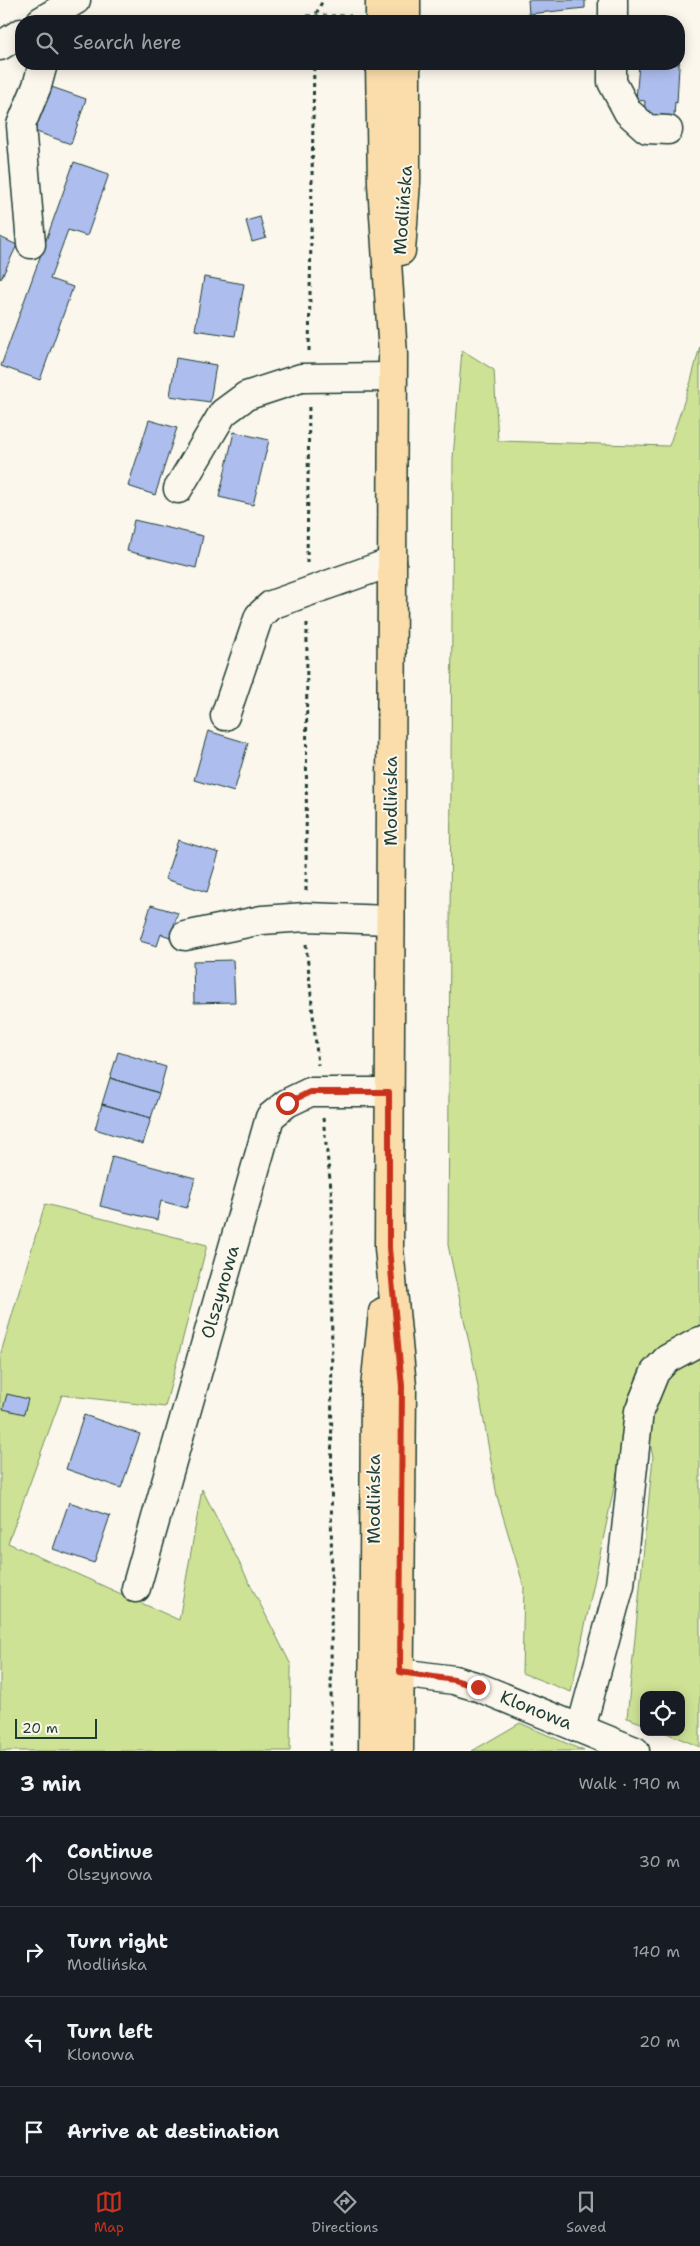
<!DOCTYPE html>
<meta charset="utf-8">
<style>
:root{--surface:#171b24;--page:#20242c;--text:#f1f3f6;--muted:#9ea1a6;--line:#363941;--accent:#c8321e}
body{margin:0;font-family:"Shantell Sans",sans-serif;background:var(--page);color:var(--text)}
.controls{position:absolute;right:15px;bottom:15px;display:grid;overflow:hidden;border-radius:10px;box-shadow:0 2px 12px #0003}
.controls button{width:45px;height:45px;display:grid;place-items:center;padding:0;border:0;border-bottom:1px solid var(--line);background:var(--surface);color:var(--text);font:25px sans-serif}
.scale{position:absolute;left:15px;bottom:12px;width:82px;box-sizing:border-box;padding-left:5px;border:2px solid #1f3d34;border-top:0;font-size:14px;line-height:18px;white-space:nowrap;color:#1f3d34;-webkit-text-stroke:4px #fbf7ec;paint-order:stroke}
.stop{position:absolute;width:15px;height:15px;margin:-11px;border:4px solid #c8321e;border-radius:50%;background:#fff}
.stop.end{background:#c8321e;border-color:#fff;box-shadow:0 1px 5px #0008}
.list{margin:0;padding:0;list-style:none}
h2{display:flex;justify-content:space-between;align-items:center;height:65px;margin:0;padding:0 20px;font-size:21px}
h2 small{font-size:16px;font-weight:400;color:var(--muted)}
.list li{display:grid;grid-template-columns:32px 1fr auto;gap:15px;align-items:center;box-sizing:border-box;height:90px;padding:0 20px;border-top:1px solid var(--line)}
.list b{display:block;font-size:19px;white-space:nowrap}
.list p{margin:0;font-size:16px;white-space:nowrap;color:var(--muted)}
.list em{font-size:16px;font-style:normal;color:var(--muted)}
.icon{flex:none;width:28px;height:28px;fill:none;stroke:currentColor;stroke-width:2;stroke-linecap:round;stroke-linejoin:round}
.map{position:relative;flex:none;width:700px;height:1751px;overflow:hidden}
.search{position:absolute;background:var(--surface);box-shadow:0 2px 12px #0003;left:15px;right:15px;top:15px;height:55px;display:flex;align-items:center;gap:12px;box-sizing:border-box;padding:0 18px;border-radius:20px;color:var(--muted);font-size:19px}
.sheet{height:425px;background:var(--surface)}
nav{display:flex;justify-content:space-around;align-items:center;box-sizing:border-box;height:70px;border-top:1px solid var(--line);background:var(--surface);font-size:14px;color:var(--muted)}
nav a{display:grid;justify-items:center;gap:2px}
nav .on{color:var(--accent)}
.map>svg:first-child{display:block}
.green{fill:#cee296;stroke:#769065}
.building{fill:#adbded;stroke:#1f3d34}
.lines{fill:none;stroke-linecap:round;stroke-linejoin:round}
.minor-casing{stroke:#1f3d34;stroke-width:31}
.major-casing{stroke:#1f3d34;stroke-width:31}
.path{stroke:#1f3d34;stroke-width:3;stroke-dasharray:4 4;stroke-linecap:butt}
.minor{stroke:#fbf7ec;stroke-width:28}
.major{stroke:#fbddab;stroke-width:28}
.route{stroke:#c8321e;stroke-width:6}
.labels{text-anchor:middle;stroke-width:4;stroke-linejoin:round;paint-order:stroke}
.street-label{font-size:18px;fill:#1f3d34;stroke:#fbf7ec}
</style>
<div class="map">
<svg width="700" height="1751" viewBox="0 0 700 1751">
<rect width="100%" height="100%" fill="#fbf7ec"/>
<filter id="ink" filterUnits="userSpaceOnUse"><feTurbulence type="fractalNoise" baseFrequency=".02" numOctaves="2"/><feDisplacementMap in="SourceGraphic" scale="10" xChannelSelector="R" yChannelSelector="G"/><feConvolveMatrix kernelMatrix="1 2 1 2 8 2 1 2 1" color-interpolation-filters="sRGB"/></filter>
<g filter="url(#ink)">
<path class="green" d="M 700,346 L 700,1747 L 664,1732 L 681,1732 L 681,1695 L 644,1695 L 644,1724 L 627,1718 L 653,1457 L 636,1383 L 571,1692 L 522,1673 L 524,1587 L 497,1496 L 475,1370 L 448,1245 L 453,458 L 462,350 L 494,370 L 498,441 L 669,446 L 691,381 Z
M 45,1204 L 207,1245 L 165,1407 L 62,1395 L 8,1543 L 179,1620 L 202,1489 L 291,1665 L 290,1751 L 0,1751 L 0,1356 Z
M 520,1723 L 584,1751 L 472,1751 Z"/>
<path class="building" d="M 528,0 L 585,0 L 585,8 L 529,14 Z
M 679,48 L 680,48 L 677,103 L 675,102 L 674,116 L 644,114 L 645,101 L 636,100 L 639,64 L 679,64 Z
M 43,84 L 86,99 L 71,144 L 28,129 Z
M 74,162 L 109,174 L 87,236 L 68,230 L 50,279 L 73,287 L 40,380 L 1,366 Z
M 260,217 L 266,238 L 252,242 L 246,221 Z
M 0,237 L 17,245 L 1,279 L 0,278 Z
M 204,277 L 244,284 L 235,336 L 195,330 Z
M 176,358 L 216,365 L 210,402 L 170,396 Z
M 149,420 L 177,428 L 155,495 L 128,486 Z
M 234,432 L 269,440 L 253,505 L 219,497 Z
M 134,520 L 203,536 L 196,568 L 127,551 Z
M 208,731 L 248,743 L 234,792 L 194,780 Z
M 178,840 L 219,853 L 207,892 L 165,879 Z
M 151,905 L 178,913 L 170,937 L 161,934 L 157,946 L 140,941 Z
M 233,960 L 235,1002 L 194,1003 L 193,961 Z
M 118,1052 L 166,1067 L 159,1093 L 110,1078 Z
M 110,1078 L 159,1093 L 151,1118 L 102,1104 Z
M 102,1104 L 151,1118 L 143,1144 L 95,1129 Z
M 112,1156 L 195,1178 L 187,1208 L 161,1201 L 157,1220 L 100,1206 Z
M 7,1394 L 28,1399 L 24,1414 L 3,1409 Z
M 84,1415 L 140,1434 L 121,1488 L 66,1469 Z
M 69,1502 L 110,1516 L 94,1563 L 53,1549 Z"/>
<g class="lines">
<g class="minor-casing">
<path id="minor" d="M 41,21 L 76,0
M 613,21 L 613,0
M 0,46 L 21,33
M 612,64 L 612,82 L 628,112 L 647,129 L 668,130
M 31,244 L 21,125 L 37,86 L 43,64
M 178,489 L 223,413 L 246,396 L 301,378 L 392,377
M 225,716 L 259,616 L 271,605 L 392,562
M 185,936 L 262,920 L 306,917 L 390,920
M 136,1588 L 270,1117 L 287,1103 L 310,1092 L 389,1092
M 376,1670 L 454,1680 L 478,1687 L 635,1751
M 581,1728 L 620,1585 L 639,1411 L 655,1372 L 667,1359 L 700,1341"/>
</g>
<g class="major-casing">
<path id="major" d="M 380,0 L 380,21
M 406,0 L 406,21
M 380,64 L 382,184 L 393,355 L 389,1248 L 402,1386 L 399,1751
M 401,251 L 406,182 L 406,64
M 373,1751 L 375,1388 L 383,1312"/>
</g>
<path class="path" d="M 307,16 L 352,16
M 315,21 L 315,16 L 323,0
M 309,351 L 314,64
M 307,563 L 309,404
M 306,891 L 307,622
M 306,944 L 318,1065
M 323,1118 L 332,1197 L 331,1751"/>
<use href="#minor" class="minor"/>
<use href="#major" class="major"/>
</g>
</g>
<g class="lines" filter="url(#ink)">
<path class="route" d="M 287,1103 L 310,1092 L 389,1092 L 389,1248 L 402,1386 L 400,1672 L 454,1680 L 478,1687"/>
</g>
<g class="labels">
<g class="street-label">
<text transform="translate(403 210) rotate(-86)" y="6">Modlińska</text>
<text transform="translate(391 801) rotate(-90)" y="6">Modlińska</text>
<text transform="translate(220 1292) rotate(-74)" y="6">Olszynowa</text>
<text transform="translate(374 1499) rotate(-90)" y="6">Modlińska</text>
<text transform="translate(536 1710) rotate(22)" y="6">Klonowa</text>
</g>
</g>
</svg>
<div class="controls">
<button><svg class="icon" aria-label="locate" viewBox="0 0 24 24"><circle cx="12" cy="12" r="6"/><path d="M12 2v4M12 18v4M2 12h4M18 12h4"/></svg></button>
</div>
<div class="scale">20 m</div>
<div class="stop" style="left:287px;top:1103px"></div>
<div class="stop end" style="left:478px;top:1687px"></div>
<div class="search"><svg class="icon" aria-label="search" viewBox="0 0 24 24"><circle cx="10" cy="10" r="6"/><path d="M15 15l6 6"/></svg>Search here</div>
</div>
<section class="sheet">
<h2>3 min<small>Walk · 190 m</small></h2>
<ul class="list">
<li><svg class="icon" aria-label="ahead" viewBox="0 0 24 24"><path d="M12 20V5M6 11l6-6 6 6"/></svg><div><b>Continue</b><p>Olszynowa</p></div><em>30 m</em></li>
<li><svg class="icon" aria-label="right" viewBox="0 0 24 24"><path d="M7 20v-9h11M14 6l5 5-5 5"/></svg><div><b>Turn right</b><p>Modlińska</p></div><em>140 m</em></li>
<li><svg class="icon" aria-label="left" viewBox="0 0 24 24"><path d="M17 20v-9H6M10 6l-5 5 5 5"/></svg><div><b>Turn left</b><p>Klonowa</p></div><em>20 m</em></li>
<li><svg class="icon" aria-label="arrive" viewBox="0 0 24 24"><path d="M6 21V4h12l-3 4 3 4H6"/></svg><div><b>Arrive at destination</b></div></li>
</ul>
</section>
<nav>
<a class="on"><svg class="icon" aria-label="map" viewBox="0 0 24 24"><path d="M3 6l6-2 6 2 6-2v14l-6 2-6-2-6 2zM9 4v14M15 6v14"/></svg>Map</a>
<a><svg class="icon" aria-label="directions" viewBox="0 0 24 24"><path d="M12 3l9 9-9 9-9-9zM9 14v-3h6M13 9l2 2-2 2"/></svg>Directions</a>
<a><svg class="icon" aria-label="saved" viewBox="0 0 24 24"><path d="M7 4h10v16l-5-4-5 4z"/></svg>Saved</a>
</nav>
